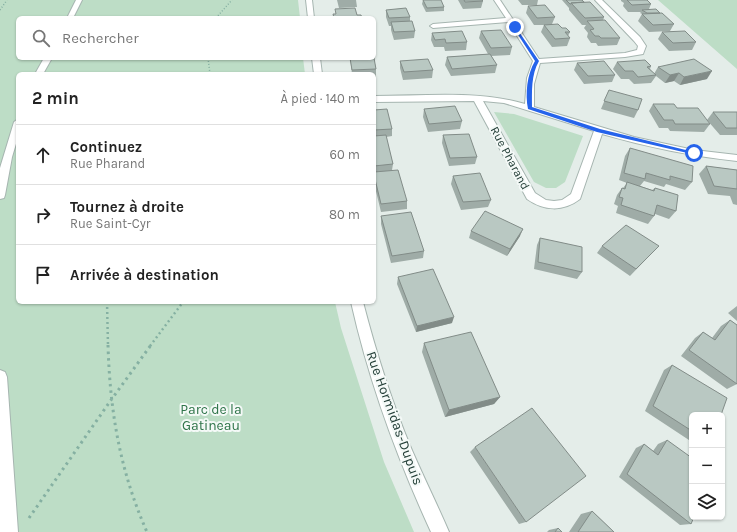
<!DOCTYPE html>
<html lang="fr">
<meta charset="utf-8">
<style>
:root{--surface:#fff;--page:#f6f6f6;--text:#222;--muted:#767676;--line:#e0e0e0}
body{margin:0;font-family:Karla,sans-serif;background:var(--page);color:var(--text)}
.controls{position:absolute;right:12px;bottom:12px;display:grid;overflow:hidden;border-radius:6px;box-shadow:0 1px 3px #0004}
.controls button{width:36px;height:36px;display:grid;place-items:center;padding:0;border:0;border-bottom:1px solid var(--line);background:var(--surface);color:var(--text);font:20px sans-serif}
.stop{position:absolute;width:12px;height:12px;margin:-9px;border:3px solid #2563eb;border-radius:50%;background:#fff}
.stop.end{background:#2563eb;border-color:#fff;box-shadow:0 1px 4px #0008}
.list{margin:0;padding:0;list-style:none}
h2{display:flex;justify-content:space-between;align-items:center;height:52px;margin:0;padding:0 16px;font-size:17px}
h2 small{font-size:13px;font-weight:400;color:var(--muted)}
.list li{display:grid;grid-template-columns:26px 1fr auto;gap:12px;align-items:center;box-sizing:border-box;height:60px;padding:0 16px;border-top:1px solid var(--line)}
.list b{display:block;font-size:15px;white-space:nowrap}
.list p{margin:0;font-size:13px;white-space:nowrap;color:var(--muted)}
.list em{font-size:13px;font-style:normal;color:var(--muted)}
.icon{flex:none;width:22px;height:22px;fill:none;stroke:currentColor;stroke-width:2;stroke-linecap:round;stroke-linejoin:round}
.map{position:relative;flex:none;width:737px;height:532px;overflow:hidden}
.search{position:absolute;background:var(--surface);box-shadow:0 1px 3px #0004;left:16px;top:16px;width:360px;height:44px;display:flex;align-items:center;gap:10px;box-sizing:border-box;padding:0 14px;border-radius:6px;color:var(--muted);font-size:15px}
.panel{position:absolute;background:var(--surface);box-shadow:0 1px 3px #0004;left:16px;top:72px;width:360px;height:232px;border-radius:6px}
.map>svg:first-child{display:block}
.green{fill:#bdddc6}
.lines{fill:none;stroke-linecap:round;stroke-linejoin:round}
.minor-casing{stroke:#a6b5b0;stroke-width:2}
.path-far2{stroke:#85b0a2;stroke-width:1.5;stroke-dasharray:1 2;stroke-linecap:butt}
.path-far1{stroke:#85b0a2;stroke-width:2.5;stroke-dasharray:2 3;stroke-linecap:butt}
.path{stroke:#85b0a2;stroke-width:3;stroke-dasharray:2.5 4;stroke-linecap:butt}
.minor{fill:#fff;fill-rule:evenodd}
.wall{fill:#9faca7}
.shaded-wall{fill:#828c88}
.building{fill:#b9c8c2;stroke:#828c88}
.route{fill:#2563eb}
.labels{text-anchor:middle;stroke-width:4;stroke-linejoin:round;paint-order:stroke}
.street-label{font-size:12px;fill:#233e37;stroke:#f4f9f7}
.near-park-label{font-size:14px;fill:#2e7449;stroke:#f4f9f7}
.near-street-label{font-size:14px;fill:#233e37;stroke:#f4f9f7}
</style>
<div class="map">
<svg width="737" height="532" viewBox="0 0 737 532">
<rect width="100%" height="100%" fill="#e4ede9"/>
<path class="green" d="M 0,0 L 298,0 L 300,18 L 18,18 L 18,58 L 303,58 L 305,74 L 18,74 L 18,302 L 335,302 L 341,328 L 384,462 L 414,532 L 0,532 Z
M 658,0 L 737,0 L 737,69 Z
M 494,112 L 514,114 L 583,136 L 565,182 L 556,188 L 546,188 L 534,182 Z"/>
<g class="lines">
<g class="minor-casing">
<path id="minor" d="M 76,0 L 82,0 L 73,18 L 67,18 Z
M 306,0 L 312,0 L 314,18 L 308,18 Z
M 494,0 L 500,0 L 539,59 L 625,53 L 637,50 L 638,46 L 634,41 L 595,0 L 602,0 L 640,37 L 646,46 L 643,54 L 625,57 L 540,63 L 534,84 L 534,107 L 634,137 L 694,150 L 737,155 L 737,161 C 691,156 647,147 602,134 L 580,199 C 563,212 544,211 527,199 L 474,101 L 374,102 L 374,96 C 424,96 477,90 525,104 L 527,78 L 533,61 L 508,22 L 433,28 L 430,26 L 433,24 L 506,18 ZM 483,101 L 504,103 L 594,131 L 571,194 L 562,200 L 554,201 L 546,200 L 535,193 Z
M 44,58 L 52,58 L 43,74 L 35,74 Z
M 312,58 L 320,58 L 322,74 L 314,74 Z
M 18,119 L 18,137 L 12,157 L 5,195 L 4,198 L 0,199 L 0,168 L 14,122 Z
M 351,302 L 363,302 C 376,352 391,400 411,448 C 423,476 437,504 449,532 L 431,532 C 397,458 369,382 351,302 Z
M 0,370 L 5,372 L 7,377 L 18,532 L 0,532 Z"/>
</g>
<path class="path-far2" d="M 0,10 L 7,0
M 216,18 L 232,0
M 208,58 L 210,74"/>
<path class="path-far1" d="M 107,302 L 108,346
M 150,346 L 183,302"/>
<path class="path" d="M 108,345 C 110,412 120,471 147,532
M 29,518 L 111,400 L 151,345"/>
<use href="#minor" class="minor"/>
</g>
<path class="wall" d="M 337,0 L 356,0 L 357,7 L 339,8 Z
M 423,0 L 444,7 L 444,11 L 426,12 L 422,4 Z
M 458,0 L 482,0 L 483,1 L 481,8 L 463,9 Z
M 518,0 L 538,0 L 537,5 L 522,5 Z
M 562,0 L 582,0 L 604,17 L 603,21 L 620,38 L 617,45 L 598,46 L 596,43 L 591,43 L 587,37 L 588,33 L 584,28 L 586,25 L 582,25 L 569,10 L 569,8 Z
M 621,0 L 647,0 L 651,4 L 649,9 L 660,13 L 674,24 L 670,31 L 649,32 L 638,21 L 642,14 L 640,13 L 641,12 L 628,12 L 623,6 L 624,3 L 621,1 Z
M 528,6 L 555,17 L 552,24 L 570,32 L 568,36 L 570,38 L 567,46 L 552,47 L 541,32 L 544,25 L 550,25 L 534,25 L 526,13 Z
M 386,10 L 410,17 L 410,21 L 415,31 L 414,38 L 394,40 L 391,30 L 391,26 L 389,26 L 386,17 Z
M 481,31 L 512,47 L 510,55 L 491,56 L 497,65 L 495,73 L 451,76 L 445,65 L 447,57 L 488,54 L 479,38 Z
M 662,32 L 696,42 L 692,50 L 669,51 L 658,39 Z
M 432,33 L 467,42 L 466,50 L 445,51 L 444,47 L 434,47 L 431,40 Z
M 350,58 L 374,58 L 376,69 L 376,77 L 374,77 L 374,74 L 352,74 Z
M 400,61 L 433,70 L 432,78 L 403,80 L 400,68 Z
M 617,62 L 651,66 L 650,69 L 654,74 L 658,67 L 707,79 L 680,85 L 674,81 L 665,83 L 656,76 L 651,83 L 634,84 L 629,79 L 621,79 L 613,69 Z
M 577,63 L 615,75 L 612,82 L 584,84 L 574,70 Z
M 609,90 L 638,110 L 634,118 L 601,109 Z
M 653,104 L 677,108 L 710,124 L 704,132 L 670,131 L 668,128 L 659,128 L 649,111 Z
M 424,109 L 462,121 L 460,129 L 428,132 L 423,117 Z
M 374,110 L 392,129 L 392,136 L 386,137 L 393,164 L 392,170 L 407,201 L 407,209 L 381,212 L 374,183 Z
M 713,112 L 737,112 L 737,135 L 720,135 L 707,120 Z
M 443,135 L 477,157 L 475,164 L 449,166 L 442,143 Z
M 630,148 L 692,182 L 685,190 L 666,184 L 664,187 L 644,181 L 640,186 L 652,190 L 655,188 L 676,211 L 669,219 L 655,214 L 654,216 L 648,224 L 616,213 L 618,206 L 614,204 L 617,195 L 622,188 L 623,188 L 627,183 L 619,180 L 625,156 Z
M 706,166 L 737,170 L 737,205 L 733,204 L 730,196 L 708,194 L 699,174 Z
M 453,176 L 491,200 L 488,207 L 461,210 L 451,184 Z
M 381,216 L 424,251 L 423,258 L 391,263 L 381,224 Z
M 471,231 L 520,236 L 507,256 L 469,238 Z
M 540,238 L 582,272 L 577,279 L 534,269 L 537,245 Z
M 602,246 L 652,253 L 630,276 L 597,253 Z
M 398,277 L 452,323 L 416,332 L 397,284 Z
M 737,306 L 737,321 L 728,313 Z
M 730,320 L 737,325 L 737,384 L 727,389 L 681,356 L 695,338 L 703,332 L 712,338 L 721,326 Z
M 424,343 L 500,397 L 494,404 L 445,417 L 422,352 Z
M 672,365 L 692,415 L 692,442 L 645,411 L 664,370 Z
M 667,440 L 691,524 L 680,525 L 619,477 L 636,448 L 644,444 L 653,451 L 658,444 Z
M 475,447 L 526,522 L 519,524 L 470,452 Z
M 592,511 L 614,532 L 569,532 L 581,514 Z
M 558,528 L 562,532 L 547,532 L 549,530 Z"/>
<path class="shaded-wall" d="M 712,71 L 707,79 L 680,85 L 684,77 Z
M 679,73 L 674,81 L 665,83 L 670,75 Z
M 523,229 L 520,236 L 507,256 L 510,249 Z
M 454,317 L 452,323 L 416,332 L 417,326 Z
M 500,397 L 494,404 L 445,417 L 449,410 Z"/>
<path class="building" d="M 423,0 L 441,0 L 444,7 L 427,8 Z
M 464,0 L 482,0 L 483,1 L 465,2 Z
M 566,0 L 582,0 L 584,2 L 571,3 L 571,4 L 570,4 Z
M 627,0 L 647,0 L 651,4 L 632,5 Z
M 590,2 L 604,17 L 585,18 L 571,3 Z
M 545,5 L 555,17 L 537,18 L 528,6 Z
M 355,8 L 357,15 L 361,15 L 362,18 L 334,18 L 333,14 L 336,14 L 335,9 Z
M 406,8 L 410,17 L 389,18 L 386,10 Z
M 656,9 L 660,13 L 647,13 L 642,10 Z
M 662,13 L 674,24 L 653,25 L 642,14 Z
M 605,20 L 620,38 L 601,38 L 599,36 L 595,36 L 590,30 L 594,29 L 587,21 Z
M 412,21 L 415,31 L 394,32 L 391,22 Z
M 558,24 L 562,28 L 566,28 L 570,32 L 565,32 L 570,38 L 555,39 L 544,25 Z
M 501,30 L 512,47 L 491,48 L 481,31 Z
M 462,31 L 467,42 L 446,43 L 445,39 L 435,40 L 432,33 Z
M 685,31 L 696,42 L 673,43 L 662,32 Z
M 490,54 L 497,65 L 452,69 L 447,57 Z
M 350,58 L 374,58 L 376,69 L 352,70 Z
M 428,59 L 433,70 L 404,72 L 400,61 Z
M 694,59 L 712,71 L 684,77 L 679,73 L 670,75 L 658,67 Z
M 645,60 L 651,66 L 647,67 L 656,75 L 638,77 L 633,71 L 625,71 L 617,62 Z
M 604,61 L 615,75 L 588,76 L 577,63 Z
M 609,90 L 642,99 L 638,110 L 604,101 Z
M 653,104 L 674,104 L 677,108 L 698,108 L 710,124 L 675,124 L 673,120 L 664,120 Z
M 455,106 L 462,121 L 429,124 L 424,109 Z
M 387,109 L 392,129 L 374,130 L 374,110 Z
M 713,112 L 737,112 L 737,128 L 726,128 Z
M 469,134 L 477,157 L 450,158 L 443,135 Z
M 386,135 L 393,164 L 374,166 L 374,136 Z
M 630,148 L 693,166 L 692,182 L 670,176 L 670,180 L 646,173 L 645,179 L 624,173 Z
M 706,166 L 737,170 L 737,189 L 714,186 Z
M 398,170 L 407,201 L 381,204 L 374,175 L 374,172 Z
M 480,173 L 491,200 L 463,202 L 453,176 Z
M 627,182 L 654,191 L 655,188 L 678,195 L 676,211 L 657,205 L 654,216 L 621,205 L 623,198 L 619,197 L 622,188 L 625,189 Z
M 485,211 L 523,229 L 510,249 L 471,231 Z
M 411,212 L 424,251 L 392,256 L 381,216 Z
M 626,225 L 659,246 L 636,269 L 602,246 Z
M 540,238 L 582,247 L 582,272 L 538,262 Z
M 433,269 L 454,317 L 417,326 L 398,277 Z
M 730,320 L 737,325 L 737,384 L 689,350 L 703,332 L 715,340 Z
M 471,332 L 500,397 L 449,410 L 424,343 Z
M 672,365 L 727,398 L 721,415 L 692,415 L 692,431 L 653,406 Z
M 532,408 L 586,476 L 526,522 L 475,447 Z
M 667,440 L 692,458 L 692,517 L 694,517 L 691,524 L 627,474 L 644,444 L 658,455 Z
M 592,511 L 614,532 L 578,532 Z
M 558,528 L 562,532 L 555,532 Z"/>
<path class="route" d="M 515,26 L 539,61 C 531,75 532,91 532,107 L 600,129 L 694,152 L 696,152 L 696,155 L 597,132 L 528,109 C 525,94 527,74 535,61 L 513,27 Z"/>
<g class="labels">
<g class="street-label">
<text transform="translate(510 158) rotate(62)" y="4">Rue Pharand</text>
</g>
<g class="near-park-label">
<text x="211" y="414">Parc de la<tspan x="211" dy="16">Gatineau</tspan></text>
</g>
<g class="near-street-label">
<text transform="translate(395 418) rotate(70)" y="5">Rue Hormidas-Dupuis</text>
</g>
</g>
</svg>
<div class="controls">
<button>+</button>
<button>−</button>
<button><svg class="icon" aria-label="layers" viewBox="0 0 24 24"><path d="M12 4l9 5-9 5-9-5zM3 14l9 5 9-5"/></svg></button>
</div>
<div class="stop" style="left:694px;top:153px"></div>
<div class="stop end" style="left:515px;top:27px"></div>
<div class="search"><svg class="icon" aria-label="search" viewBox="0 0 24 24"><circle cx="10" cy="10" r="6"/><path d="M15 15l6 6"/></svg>Rechercher</div>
<section class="panel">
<h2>2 min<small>À pied · 140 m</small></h2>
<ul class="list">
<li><svg class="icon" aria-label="ahead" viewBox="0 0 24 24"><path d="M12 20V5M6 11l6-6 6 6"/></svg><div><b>Continuez</b><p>Rue Pharand</p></div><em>60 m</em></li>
<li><svg class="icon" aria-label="right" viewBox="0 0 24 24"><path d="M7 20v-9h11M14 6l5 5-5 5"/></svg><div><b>Tournez à droite</b><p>Rue Saint-Cyr</p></div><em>80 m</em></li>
<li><svg class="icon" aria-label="arrive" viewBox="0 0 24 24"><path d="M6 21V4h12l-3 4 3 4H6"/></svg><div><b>Arrivée à destination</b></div></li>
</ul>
</section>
</div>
